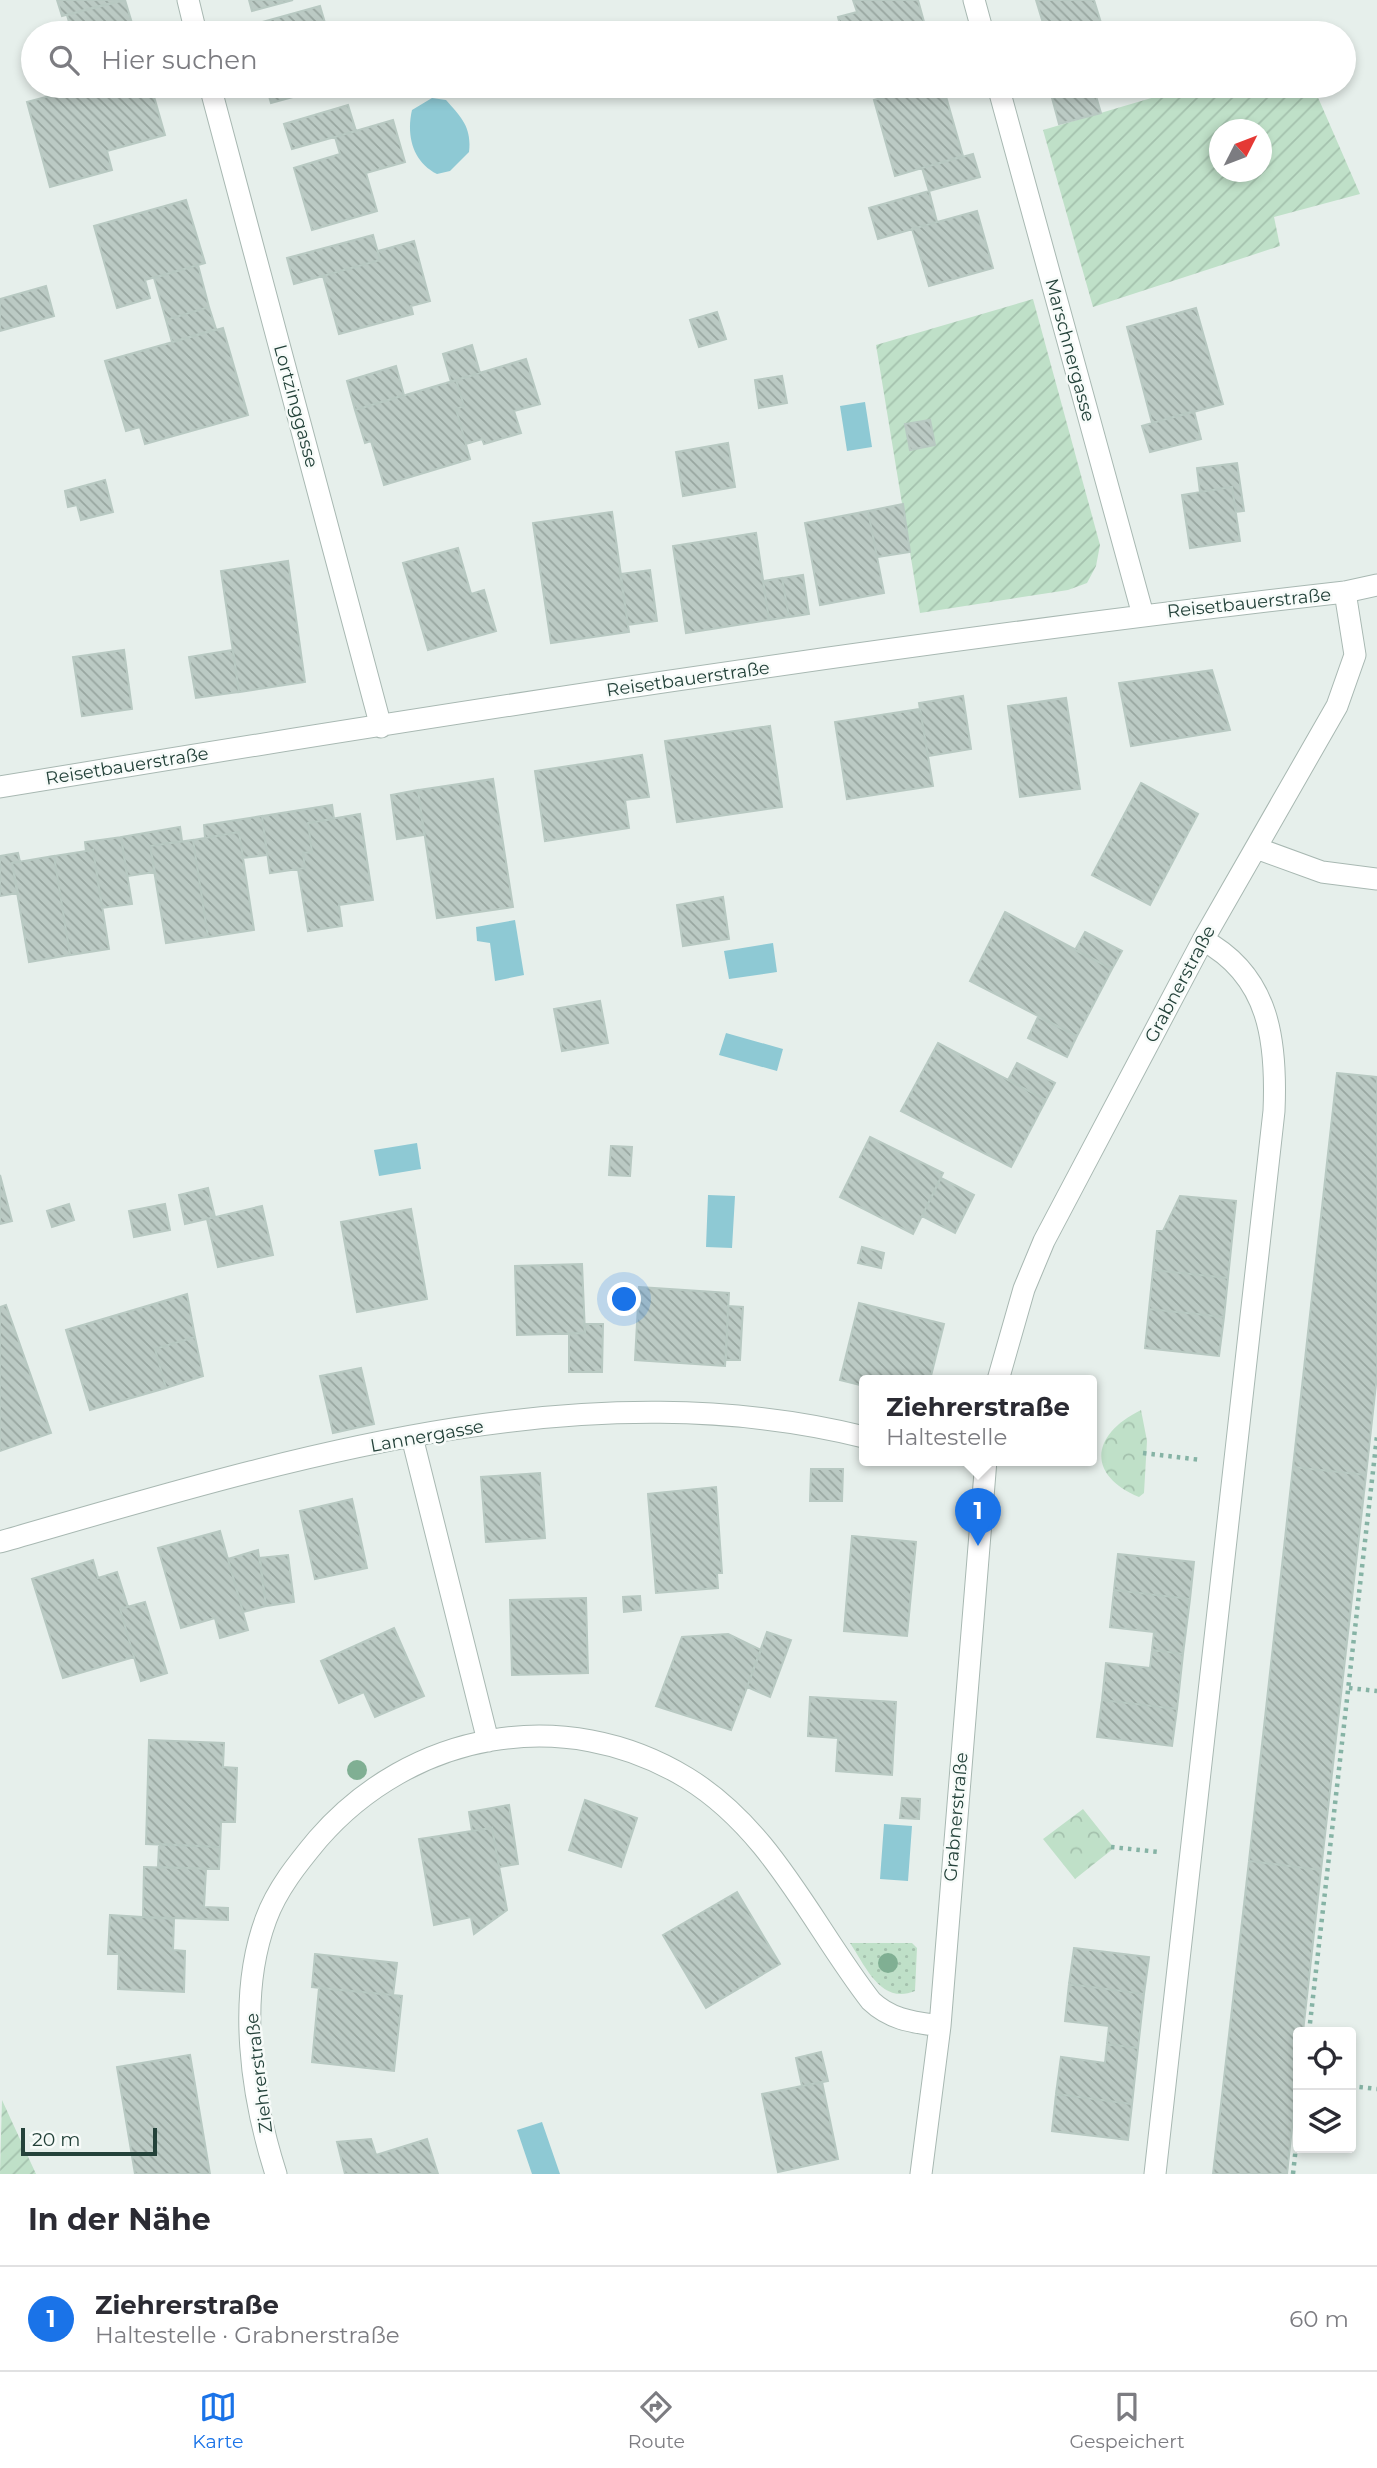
<!DOCTYPE html>
<html lang="de">
<meta charset="utf-8">
<style>
:root{--surface:#fff;--page:#f2f2f3;--text:#2b2b33;--muted:#7c7c81;--line:#e1e1e2;--accent:#1a73e8}
body{margin:0;font-family:Montserrat,sans-serif;background:var(--page);color:var(--text)}
.controls{position:absolute;right:21px;bottom:21px;display:grid;overflow:hidden;border-radius:7px;box-shadow:0 4px 10px #0003}
.controls button{width:63px;height:63px;display:grid;place-items:center;padding:0;border:0;border-bottom:2px solid var(--line);background:var(--surface);color:var(--text);font:35px sans-serif}
.compass{position:absolute;left:1209px;top:119px;width:63px;height:63px;border-radius:50%;background:var(--surface);box-shadow:0 4px 10px #0003;rotate:48deg}
.scale{position:absolute;left:21px;bottom:18px;width:136px;box-sizing:border-box;padding-left:7px;border:4px solid #24423a;border-top:0;font-size:19px;line-height:24px;white-space:nowrap;color:#24423a;-webkit-text-stroke:5px #f7fbf9;paint-order:stroke}
.you{position:absolute;left:625px;top:1300px;width:24px;height:24px;margin:-18px;border:5px solid #fff;border-radius:50%;background:#1a73e8;box-shadow:0 0 0 10px #1a73e833}
.badge{display:grid;place-items:center;width:46px;height:46px;border-radius:50%;background:var(--accent);color:#fff;font-size:23px;font-weight:700}
.pin{position:absolute;translate:-50% -58px;filter:drop-shadow(0 2px 4px #0008)}
.pin::after{content:'';position:absolute;top:37px;width:24px;height:21px;background:inherit;clip-path:polygon(0 0,100% 0,50% 100%)}
.popup{position:absolute;left:859px;top:1375px;width:238px;height:91px;box-sizing:border-box;display:grid;place-content:center;border-radius:7px;background:var(--surface);filter:drop-shadow(0 2px 5px #0005);font-size:23px;white-space:nowrap;color:var(--muted)}
.popup b{font-size:26px;color:var(--text)}
.popup::after{content:'';position:absolute;left:50%;top:100%;margin-left:-14px;border:14px solid transparent;border-top-color:var(--surface)}
.list{margin:0;padding:0;list-style:none}
h2{display:flex;justify-content:space-between;align-items:center;height:91px;margin:0;padding:0 28px;font-size:30px}
h2 small{font-size:23px;font-weight:400;color:var(--muted)}
.list li{display:grid;grid-template-columns:46px 1fr auto;gap:21px;align-items:center;box-sizing:border-box;height:105px;padding:0 28px;border-top:2px solid var(--line)}
.list b{display:block;font-size:26px;white-space:nowrap}
.list p{margin:0;font-size:23px;white-space:nowrap;color:var(--muted)}
.list em{font-size:23px;font-style:normal;color:var(--muted)}
.icon{flex:none;width:38px;height:38px;fill:none;stroke:currentColor;stroke-width:2;stroke-linecap:round;stroke-linejoin:round}
.map{position:relative;flex:none;width:1377px;height:2174px;overflow:hidden}
.search{position:absolute;background:var(--surface);box-shadow:0 4px 10px #0003;left:21px;right:21px;top:21px;height:77px;display:flex;align-items:center;gap:18px;box-sizing:border-box;padding:0 24px;border-radius:38px;color:var(--muted);font-size:26px}
.sheet{height:196px;background:var(--surface)}
nav{display:flex;justify-content:space-around;align-items:center;box-sizing:border-box;height:98px;border-top:2px solid var(--line);background:var(--surface);font-size:19px;color:var(--muted)}
nav a{display:grid;justify-items:center;gap:4px}
nav .on{color:var(--accent)}
.map>svg:first-child{display:block}
.grass{fill:url(#grass-dots)}
.park{fill:url(#park-crowns)}
.garden{fill:url(#garden-furrows);fill-rule:evenodd}
.water{fill:#8ec9d4}
.building{fill:url(#building-back-hatch);stroke:#b8c9c2;stroke-width:2}
.lines{fill:none;stroke-linecap:round;stroke-linejoin:round}
.minor-casing{stroke:#a8b8b2;stroke-width:23}
.path{stroke:#86b3a5;stroke-width:4.5;stroke-dasharray:3.5 5;stroke-linecap:butt}
.minor{stroke:#fff;stroke-width:21}
.tree{fill:#80af93}
.labels{text-anchor:middle;stroke-width:5;stroke-linejoin:round;paint-order:stroke}
.street-label{font-size:18px;fill:#24423a;stroke:#f7fbf9}
</style>
<div class="map">
<svg width="1377" height="2174" viewBox="0 0 1377 2174">
<defs>
<pattern id="grass-dots" width="8" height="8" patternUnits="userSpaceOnUse" patternTransform="scale(1.75)"><rect width="8" height="8" fill="#bfe0c8"/><path d="M2 2h.1M6 6h.1" fill="none" stroke="#a4c1ad" stroke-width="1.8" stroke-linecap="round"/></pattern>
<pattern id="park-crowns" width="20" height="18" patternUnits="userSpaceOnUse" patternTransform="scale(1.75)"><rect width="20" height="18" fill="#bfe0c8"/><path d="M2 6a3 3 0 1 1 6 0M12 15a3 3 0 1 1 6 0" fill="none" stroke="#a4c1ad"/></pattern>
<pattern id="garden-furrows" width="10" height="10" patternUnits="userSpaceOnUse" patternTransform="scale(1.75)"><rect width="10" height="10" fill="#bfe0c8"/><path d="M-1 1l2-2M0 10L10 0M9 11l2-2" fill="none" stroke="#a4c1ad"/></pattern>
<pattern id="building-back-hatch" width="6" height="6" patternUnits="userSpaceOnUse" patternTransform="scale(1.75)"><rect width="6" height="6" fill="#bbcac4"/><path d="M-1 5l2 2M0 0l6 6M5-1l2 2" fill="none" stroke="#98a6a0"/></pattern>
</defs>
<rect width="100%" height="100%" fill="#e6efeb"/>
<path class="grass" d="M 850,1943 L 912,1943 L 917,1948 L 915,1991 C 881,2005 866,1967 850,1943 Z"/>
<path class="park" d="M 1141,1410 L 1147,1441 L 1144,1493 L 1139,1497 C 1085,1474 1092,1434 1141,1410 Z
M 1083,1809 L 1114,1848 L 1075,1879 L 1043,1839 Z"/>
<path class="garden" d="M 1192,86 L 1313,86 L 1360,194 L 1274,217 L 1280,246 L 1093,307 L 1043,130 ZM 1220,130 L 1262,130 L 1262,172 L 1220,172 Z
M 1033,299 L 1100,545 L 1096,566 L 1087,583 L 1068,590 L 920,613 L 876,345 Z
M 2,2100 L 36,2174 L 0,2174 Z"/>
<path class="water" d="M 432,98 L 446,100 C 461,117 472,127 469,152 L 450,171 L 437,174 C 413,162 406,136 412,110 Z
M 865,402 L 872,447 L 847,451 L 840,406 Z
M 515,920 L 524,975 L 495,981 L 490,943 L 477,941 L 476,927 Z
M 773,943 L 777,972 L 729,979 L 724,951 Z
M 726,1033 L 783,1049 L 777,1071 L 719,1055 Z
M 417,1143 L 421,1169 L 379,1176 L 374,1150 Z
M 708,1195 L 735,1196 L 732,1248 L 706,1247 Z
M 884,1824 L 912,1826 L 908,1881 L 880,1879 Z
M 542,2122 L 560,2174 L 532,2174 L 517,2130 Z"/>
<path class="building" d="M 57,0 L 122,0 L 62,16 Z
M 125,0 L 135,33 L 72,33 L 67,15 Z
M 249,0 L 293,0 L 252,11 Z
M 853,0 L 918,0 L 926,29 L 910,33 L 842,33 L 838,17 L 857,12 Z
M 1036,0 L 1094,0 L 1102,26 L 1077,33 L 1046,33 Z
M 320,6 L 328,33 L 251,33 L 248,26 Z
M 443,26 L 444,33 L 417,33 Z
M 66,86 L 108,86 L 90,91 L 88,86 L 68,91 Z
M 88,86 L 90,91 L 108,86 L 151,86 L 165,135 L 107,151 L 112,170 L 50,187 L 27,102 Z
M 266,86 L 333,86 L 271,103 Z
M 923,86 L 943,86 L 963,156 L 895,176 L 874,100 Z
M 1093,86 L 1101,113 L 1059,124 L 1052,98 Z
M 348,105 L 356,131 L 292,149 L 284,124 Z
M 393,120 L 405,162 L 366,173 L 377,211 L 312,230 L 294,168 L 340,154 L 335,137 Z
M 973,154 L 980,177 L 929,191 L 922,168 Z
M 929,191 L 937,222 L 878,239 L 869,208 Z
M 186,200 L 205,263 L 145,280 L 150,298 L 117,308 L 94,226 Z
M 977,211 L 993,268 L 929,286 L 912,229 Z
M 373,235 L 380,260 L 294,284 L 287,258 Z
M 414,241 L 430,301 L 411,306 L 413,314 L 339,334 L 323,276 L 380,260 L 378,251 Z
M 198,265 L 209,307 L 166,320 L 154,278 Z
M 46,286 L 54,316 L 0,331 L 0,299 Z
M 209,307 L 216,329 L 172,342 L 166,320 Z
M 1196,308 L 1223,404 L 1152,423 L 1127,327 Z
M 717,312 L 726,339 L 699,347 L 690,320 Z
M 223,328 L 248,415 L 145,444 L 140,427 L 126,431 L 105,361 Z
M 472,345 L 480,373 L 451,382 L 443,354 Z
M 526,359 L 540,404 L 514,411 L 521,433 L 484,444 L 482,439 L 466,444 L 456,409 L 464,406 L 456,380 Z
M 396,366 L 404,395 L 355,410 L 347,381 Z
M 782,376 L 787,403 L 759,408 L 755,380 Z
M 456,380 L 464,406 L 456,409 L 470,459 L 384,485 L 371,441 L 365,443 L 355,410 Z
M 1194,411 L 1201,439 L 1150,452 L 1142,426 Z
M 930,420 L 935,445 L 910,450 L 905,424 Z
M 728,443 L 735,487 L 683,496 L 676,452 Z
M 1237,463 L 1244,511 L 1236,512 L 1232,487 L 1200,492 L 1197,468 Z
M 105,480 L 113,512 L 81,520 L 77,505 L 68,507 L 65,491 Z
M 1232,487 L 1240,541 L 1190,548 L 1182,495 Z
M 903,504 L 910,552 L 877,557 L 868,511 Z
M 868,511 L 884,593 L 820,605 L 805,523 Z
M 612,512 L 629,632 L 551,643 L 533,523 Z
M 756,533 L 769,620 L 686,633 L 673,546 Z
M 458,548 L 471,594 L 484,590 L 496,631 L 428,650 L 403,563 Z
M 288,561 L 305,682 L 239,692 L 221,571 Z
M 650,570 L 657,621 L 628,625 L 620,574 Z
M 803,575 L 809,614 L 789,617 L 782,578 Z
M 782,578 L 789,617 L 769,620 L 763,581 Z
M 124,650 L 132,709 L 82,716 L 73,657 Z
M 233,650 L 239,692 L 196,698 L 189,657 Z
M 1212,670 L 1230,730 L 1131,746 L 1119,683 Z
M 963,696 L 971,749 L 928,756 L 919,703 Z
M 1066,698 L 1080,789 L 1020,797 L 1008,706 Z
M 920,709 L 933,786 L 847,799 L 835,722 Z
M 770,726 L 782,807 L 677,822 L 665,741 Z
M 642,755 L 649,797 L 625,800 L 629,828 L 545,841 L 535,771 Z
M 493,779 L 513,907 L 437,918 L 418,790 Z
M 1141,783 L 1198,814 L 1150,905 L 1092,875 Z
M 418,790 L 424,835 L 397,839 L 391,795 Z
M 332,805 L 334,819 L 308,823 L 312,852 L 303,853 L 305,868 L 270,873 L 262,816 Z
M 360,814 L 373,900 L 339,905 L 342,926 L 308,931 L 298,869 L 305,868 L 303,853 L 312,852 L 308,823 Z
M 262,816 L 267,855 L 243,858 L 239,832 L 205,838 L 204,825 Z
M 180,827 L 182,841 L 150,846 L 155,872 L 127,876 L 121,837 Z
M 239,832 L 254,930 L 208,937 L 193,840 Z
M 121,837 L 132,904 L 102,908 L 93,850 L 86,851 L 85,842 Z
M 193,840 L 208,937 L 166,943 L 150,846 Z
M 93,850 L 109,949 L 70,955 L 54,856 Z
M 18,853 L 20,862 L 12,863 L 18,893 L 0,896 L 0,856 Z
M 54,856 L 70,955 L 29,962 L 12,863 Z
M 723,897 L 729,939 L 683,946 L 677,905 Z
M 1005,912 L 1112,969 L 1077,1036 L 970,981 Z
M 1085,932 L 1122,951 L 1112,969 L 1075,950 Z
M 600,1001 L 608,1043 L 562,1051 L 554,1009 Z
M 1038,1017 L 1077,1036 L 1067,1057 L 1028,1038 Z
M 938,1043 L 1046,1100 L 1011,1167 L 901,1111 Z
M 1017,1063 L 1055,1083 L 1046,1100 L 1008,1080 Z
M 1337,1073 L 1377,1077 L 1377,1375 L 1366,1475 L 1293,1467 Z
M 870,1137 L 943,1173 L 913,1234 L 840,1197 Z
M 611,1146 L 632,1147 L 630,1176 L 609,1175 Z
M 0,1175 L 12,1221 L 0,1224 Z
M 941,1178 L 974,1195 L 955,1233 L 922,1216 Z
M 208,1188 L 215,1217 L 185,1224 L 179,1195 Z
M 1180,1196 L 1236,1201 L 1228,1278 L 1153,1270 L 1157,1231 L 1163,1231 Z
M 69,1204 L 74,1220 L 52,1227 L 47,1211 Z
M 165,1204 L 170,1230 L 134,1237 L 129,1211 Z
M 262,1206 L 273,1255 L 218,1267 L 207,1219 Z
M 411,1209 L 427,1299 L 357,1312 L 341,1222 Z
M 862,1247 L 884,1253 L 881,1268 L 858,1263 Z
M 582,1264 L 585,1333 L 517,1335 L 515,1266 Z
M 1153,1270 L 1228,1278 L 1224,1317 L 1149,1309 Z
M 639,1287 L 729,1293 L 725,1366 L 635,1360 Z
M 187,1294 L 195,1337 L 155,1349 L 166,1388 L 90,1410 L 66,1330 Z
M 859,1303 L 944,1324 L 930,1380 L 864,1380 L 864,1386 L 840,1380 Z
M 6,1305 L 51,1433 L 0,1451 L 0,1307 Z
M 728,1306 L 743,1307 L 740,1360 L 726,1360 Z
M 1149,1309 L 1224,1317 L 1219,1356 L 1145,1348 Z
M 584,1324 L 603,1324 L 602,1372 L 569,1372 L 569,1334 L 585,1333 Z
M 195,1337 L 203,1376 L 166,1388 L 155,1349 Z
M 361,1368 L 374,1424 L 333,1433 L 320,1376 Z
M 1293,1467 L 1366,1475 L 1321,1870 L 1249,1861 Z
M 811,1469 L 843,1469 L 842,1501 L 810,1501 Z
M 540,1473 L 545,1538 L 486,1542 L 481,1477 Z
M 716,1487 L 722,1573 L 717,1573 L 718,1588 L 656,1593 L 648,1494 Z
M 352,1499 L 367,1568 L 315,1579 L 300,1511 Z
M 220,1531 L 248,1630 L 220,1638 L 215,1618 L 181,1628 L 158,1548 Z
M 852,1536 L 916,1542 L 907,1636 L 844,1631 Z
M 258,1550 L 266,1606 L 243,1612 L 228,1559 Z
M 1118,1554 L 1194,1562 L 1190,1599 L 1114,1590 Z
M 288,1555 L 294,1602 L 266,1606 L 260,1558 Z
M 93,1560 L 98,1578 L 117,1572 L 128,1607 L 120,1609 L 134,1657 L 63,1678 L 32,1579 Z
M 1114,1590 L 1190,1599 L 1183,1654 L 1152,1650 L 1154,1632 L 1110,1627 Z
M 640,1596 L 641,1610 L 624,1612 L 623,1597 Z
M 586,1598 L 588,1673 L 512,1675 L 510,1600 Z
M 145,1602 L 167,1673 L 141,1681 L 120,1609 Z
M 394,1628 L 424,1696 L 375,1717 L 364,1692 L 339,1703 L 321,1661 Z
M 767,1632 L 791,1640 L 770,1697 L 747,1687 Z
M 728,1634 L 761,1650 L 731,1730 L 656,1706 L 682,1637 Z
M 1152,1650 L 1183,1654 L 1177,1709 L 1102,1700 L 1106,1663 L 1150,1668 Z
M 810,1697 L 896,1702 L 892,1775 L 836,1771 L 838,1738 L 808,1736 Z
M 1102,1700 L 1177,1709 L 1172,1746 L 1097,1737 Z
M 149,1740 L 224,1743 L 223,1767 L 237,1768 L 235,1822 L 221,1822 L 220,1847 L 146,1844 Z
M 902,1798 L 920,1799 L 919,1819 L 900,1818 Z
M 585,1800 L 637,1818 L 621,1867 L 569,1850 Z
M 509,1805 L 518,1864 L 499,1867 L 492,1828 L 472,1831 L 469,1812 Z
M 492,1828 L 507,1910 L 474,1934 L 471,1917 L 434,1925 L 419,1839 Z
M 159,1844 L 220,1847 L 219,1869 L 158,1867 Z
M 1249,1861 L 1321,1870 L 1303,2032 L 1298,2032 L 1298,2072 L 1287,2174 L 1213,2174 Z
M 144,1867 L 206,1869 L 204,1907 L 228,1908 L 228,1920 L 143,1917 Z
M 737,1892 L 780,1964 L 706,2008 L 663,1935 Z
M 110,1915 L 174,1919 L 173,1950 L 185,1951 L 184,1992 L 118,1989 L 119,1954 L 108,1954 Z
M 1074,1948 L 1149,1957 L 1144,1994 L 1069,1984 Z
M 315,1954 L 397,1963 L 393,1995 L 312,1987 Z
M 1069,1984 L 1144,1994 L 1138,2048 L 1107,2044 L 1109,2026 L 1065,2021 Z
M 319,1988 L 402,1996 L 394,2071 L 312,2062 Z
M 1107,2044 L 1138,2048 L 1132,2104 L 1056,2094 L 1061,2057 L 1105,2063 Z
M 821,2052 L 828,2081 L 802,2086 L 796,2058 Z
M 190,2055 L 210,2174 L 135,2174 L 117,2067 Z
M 822,2082 L 838,2159 L 778,2172 L 762,2094 Z
M 1056,2094 L 1132,2104 L 1128,2140 L 1052,2131 Z
M 371,2139 L 376,2155 L 427,2139 L 438,2174 L 345,2174 L 337,2142 Z"/>
<g class="lines">
<g class="minor-casing">
<path id="minor" d="M 188,0 L 196,33
M 974,0 L 983,33
M 210,86 L 381,727
M 998,86 L 1143,615
M 0,787 C 447,713 894,643 1345,592 L 1377,585
M 1256,848 L 1322,872 L 1377,879
M 998,1380 L 1024,1289 L 1044,1241 L 1203,940 L 1337,706 L 1355,655 L 1345,592
M 412,1437 L 488,1741
M 0,1542 C 276,1463 576,1366 864,1437
M 276,2174 C 251,2096 237,1997 266,1919 C 277,1889 298,1863 318,1839 C 411,1732 564,1703 687,1778 C 772,1830 812,1925 871,2001 C 891,2020 913,2022 940,2026
M 921,2174 L 940,2026 L 986,1460
M 1155,2174 L 1274,1111 C 1277,1042 1270,976 1203,940"/>
</g>
<path class="path" d="M 1143,1453 L 1201,1460
M 1349,1688 L 1377,1691
M 1111,1847 L 1159,1852
M 1309,2032 L 1377,1436
M 1351,2086 L 1377,2089
M 1293,2174 L 1298,2128"/>
<use href="#minor" class="minor"/>
</g>
<g class="tree">
<circle cx="357" cy="1770" r="10"/>
<circle cx="888" cy="1963" r="10"/>
</g>
<g class="labels">
<g class="street-label">
<text transform="translate(1070 350) rotate(75)" y="6">Marschnergasse</text>
<text transform="translate(296 406) rotate(75)" y="6">Lortzinggasse</text>
<text transform="translate(1249 603) rotate(-6)" y="6">Reisetbauerstraße</text>
<text transform="translate(688 679) rotate(-8)" y="6">Reisetbauerstraße</text>
<text transform="translate(127 766) rotate(-9)" y="6">Reisetbauerstraße</text>
<text transform="translate(1180 984) rotate(-62)" y="6">Grabnerstraße</text>
<text transform="translate(427 1436) rotate(-10)" y="6">Lannergasse</text>
<text transform="translate(956 1817) rotate(-85)" y="6">Grabnerstraße</text>
<text transform="translate(259 2073) rotate(-97)" y="6">Ziehrerstraße</text>
</g>
</g>
</svg>
<div class="controls">
<button><svg class="icon" aria-label="locate" viewBox="0 0 24 24"><circle cx="12" cy="12" r="6"/><path d="M12 2v4M12 18v4M2 12h4M18 12h4"/></svg></button>
<button><svg class="icon" aria-label="layers" viewBox="0 0 24 24"><path d="M12 4l9 5-9 5-9-5zM3 14l9 5 9-5"/></svg></button>
</div>
<svg class="compass" viewBox="-18 -18 36 36"><path d="M0-13l5 13h-10z" fill="#e53935"/><path d="M0 13l5-13h-10z" fill="#7c7c81"/></svg>
<div class="scale">20 m</div>
<div class="you"></div>
<div class="pin badge" style="left:978px;top:1546px">1</div>
<div class="popup"><b>Ziehrerstraße</b>Haltestelle</div>
<div class="search"><svg class="icon" aria-label="search" viewBox="0 0 24 24"><circle cx="10" cy="10" r="6"/><path d="M15 15l6 6"/></svg>Hier suchen</div>
</div>
<section class="sheet">
<h2>In der Nähe<small></small></h2>
<ul class="list">
<li><span class="badge">1</span><div><b>Ziehrerstraße</b><p>Haltestelle · Grabnerstraße</p></div><em>60 m</em></li>
</ul>
</section>
<nav>
<a class="on"><svg class="icon" aria-label="map" viewBox="0 0 24 24"><path d="M3 6l6-2 6 2 6-2v14l-6 2-6-2-6 2zM9 4v14M15 6v14"/></svg>Karte</a>
<a><svg class="icon" aria-label="directions" viewBox="0 0 24 24"><path d="M12 3l9 9-9 9-9-9zM9 14v-3h6M13 9l2 2-2 2"/></svg>Route</a>
<a><svg class="icon" aria-label="saved" viewBox="0 0 24 24"><path d="M7 4h10v16l-5-4-5 4z"/></svg>Gespeichert</a>
</nav>
